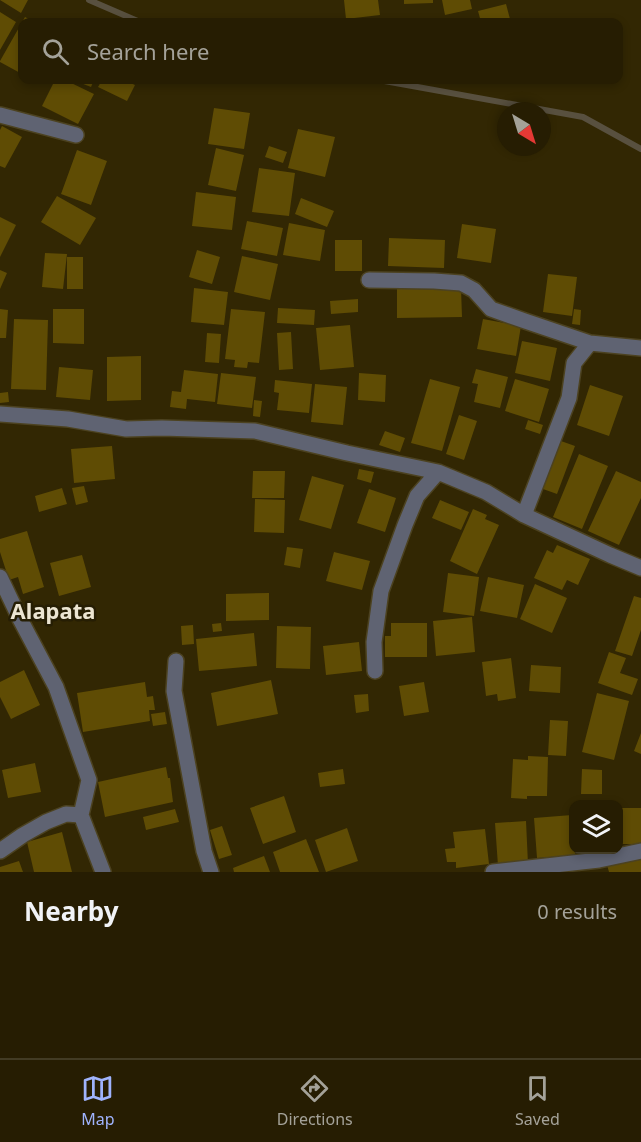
<!DOCTYPE html>
<style>
:root{--surface:#261d02;--page:#2e260c;--text:#f1f3f6;--muted:#a4a299;--line:#423b24;--accent:#9fb3fd}
body{margin:0;font-family:"Noto Sans",sans-serif;background:var(--page);color:var(--text)}
.controls{position:absolute;right:18px;bottom:18px;display:grid;overflow:hidden;border-radius:12px;box-shadow:0 3px 9px #0003}
.controls button{width:54px;height:54px;display:grid;place-items:center;padding:0;border:0;border-bottom:2px solid var(--line);background:var(--surface);color:var(--text);font:30px sans-serif}
.compass{position:absolute;left:497px;top:102px;width:54px;height:54px;border-radius:50%;background:var(--surface);box-shadow:0 3px 9px #0003;rotate:142deg}
.list{margin:0;padding:0;list-style:none}
h2{display:flex;justify-content:space-between;align-items:center;height:78px;margin:0;padding:0 24px;font-size:26px}
h2 small{font-size:20px;font-weight:400;color:var(--muted)}
.icon{flex:none;width:33px;height:33px;fill:none;stroke:currentColor;stroke-width:2;stroke-linecap:round;stroke-linejoin:round}
.map{position:relative;flex:none;width:641px;height:872px;overflow:hidden}
.search{position:absolute;background:var(--surface);box-shadow:0 3px 9px #0003;left:18px;right:18px;top:18px;height:66px;display:flex;align-items:center;gap:15px;box-sizing:border-box;padding:0 21px;border-radius:12px;color:var(--muted);font-size:22px}
.sheet{height:186px;background:var(--surface)}
nav{display:flex;justify-content:space-around;align-items:center;box-sizing:border-box;height:84px;border-top:2px solid var(--line);background:var(--surface);font-size:16px;color:var(--muted)}
nav a{display:grid;justify-items:center;gap:3px}
nav .on{color:var(--accent)}
.map>svg:first-child{display:block}
.lines{fill:none;stroke-linecap:round;stroke-linejoin:round}
.stream{stroke:#58503f;stroke-width:6}
.building{fill:#5f4c04}
.street-casing{stroke:#4c4220;stroke-width:18}
.street{stroke:#5f6372;stroke-width:15}
.labels{text-anchor:middle;stroke-width:5;stroke-linejoin:round;paint-order:stroke}
.quarter-label{font-size:22px;font-weight:bold;fill:#ece5d2;stroke:#261e04}
</style>
<div class="map">
<svg width="641" height="872" viewBox="0 0 641 872">
<rect width="100%" height="100%" fill="#322703"/>
<g class="lines">
<path class="stream" d="M 89,0 L 140,22
M 379,80 L 583,117 L 641,149"/>
</g>
<path class="building" d="M 0,0 L 28,0 L 21,13 Z
M 344,0 L 378,0 L 380,15 L 346,19 Z
M 404,0 L 433,0 L 433,3 L 404,4 Z
M 442,0 L 470,0 L 472,9 L 445,15 Z
M 506,4 L 510,19 L 499,22 L 481,22 L 478,11 Z
M 0,12 L 16,22 L 0,50 Z
M 25,17 L 35,22 L 22,22 L 22,74 L 0,62 L 0,61 Z
M 55,80 L 65,80 L 94,94 L 78,124 L 42,106 Z
M 73,80 L 94,80 L 91,87 Z
M 102,80 L 124,80 L 135,85 L 127,101 L 98,87 Z
M 214,108 L 250,113 L 244,149 L 208,144 Z
M 2,126 L 22,137 L 5,168 L 0,166 L 0,130 Z
M 298,129 L 335,137 L 325,177 L 288,168 Z
M 269,146 L 287,152 L 283,163 L 265,157 Z
M 216,148 L 244,155 L 236,191 L 208,185 Z
M 77,150 L 107,161 L 91,205 L 61,194 Z
M 259,168 L 295,173 L 289,216 L 252,212 Z
M 196,192 L 236,197 L 232,230 L 192,226 Z
M 57,196 L 96,218 L 80,245 L 41,222 Z
M 301,198 L 334,211 L 327,227 L 295,214 Z
M 0,217 L 16,225 L 0,257 Z
M 247,221 L 283,228 L 277,256 L 241,249 Z
M 289,223 L 325,230 L 320,261 L 283,255 Z
M 462,224 L 496,229 L 491,263 L 457,258 Z
M 389,238 L 445,240 L 444,268 L 388,266 Z
M 335,240 L 362,240 L 362,271 L 335,271 Z
M 197,250 L 220,257 L 212,284 L 189,277 Z
M 45,253 L 67,254 L 63,289 L 42,287 Z
M 242,256 L 278,264 L 270,300 L 234,292 Z
M 67,257 L 83,257 L 83,289 L 67,289 Z
M 0,270 L 7,273 L 0,289 Z
M 548,274 L 577,277 L 572,316 L 543,312 Z
M 194,288 L 228,292 L 224,325 L 191,322 Z
M 461,288 L 462,317 L 397,318 L 397,289 Z
M 358,299 L 358,312 L 331,314 L 330,301 Z
M 278,308 L 315,310 L 314,325 L 277,323 Z
M 0,309 L 8,310 L 6,338 L 0,338 Z
M 53,309 L 84,309 L 84,344 L 53,343 Z
M 231,309 L 265,312 L 259,363 L 248,362 L 247,368 L 234,367 L 235,360 L 225,359 Z
M 574,309 L 581,310 L 580,325 L 572,324 Z
M 14,319 L 48,320 L 46,390 L 11,389 Z
M 483,319 L 521,326 L 516,356 L 477,349 Z
M 350,325 L 354,367 L 320,370 L 316,328 Z
M 291,332 L 293,369 L 279,370 L 277,333 Z
M 207,333 L 221,334 L 219,363 L 205,362 Z
M 522,341 L 557,348 L 550,381 L 515,373 Z
M 141,356 L 141,400 L 107,401 L 107,357 Z
M 59,367 L 93,370 L 90,400 L 56,397 Z
M 476,369 L 508,377 L 500,408 L 474,402 L 478,384 L 472,383 Z
M 184,370 L 218,374 L 215,402 L 187,399 L 186,409 L 170,407 L 172,391 L 181,392 Z
M 221,373 L 256,377 L 252,408 L 217,404 Z
M 359,373 L 386,375 L 385,402 L 358,400 Z
M 430,379 L 460,387 L 442,451 L 411,443 Z
M 515,379 L 549,389 L 539,422 L 505,411 Z
M 275,380 L 312,384 L 309,413 L 277,410 L 279,393 L 274,392 Z
M 315,384 L 347,387 L 343,425 L 311,422 Z
M 590,385 L 623,396 L 609,436 L 577,425 Z
M 8,392 L 9,402 L 0,403 L 0,393 Z
M 254,400 L 262,401 L 260,417 L 253,416 Z
M 459,415 L 477,421 L 464,460 L 446,454 Z
M 528,420 L 543,425 L 540,434 L 525,429 Z
M 385,431 L 405,438 L 400,452 L 379,445 Z
M 561,441 L 575,446 L 557,494 L 543,489 Z
M 112,446 L 115,479 L 74,483 L 71,449 Z
M 579,454 L 608,466 L 582,529 L 553,517 Z
M 359,469 L 374,472 L 371,483 L 357,479 Z
M 253,471 L 285,471 L 284,498 L 252,498 Z
M 616,471 L 641,482 L 641,498 L 619,545 L 588,531 Z
M 312,476 L 344,485 L 331,529 L 299,520 Z
M 84,486 L 88,502 L 76,505 L 72,488 Z
M 62,488 L 67,504 L 39,512 L 35,496 Z
M 369,489 L 396,498 L 385,532 L 357,523 Z
M 255,499 L 285,500 L 284,533 L 254,532 Z
M 440,500 L 469,512 L 461,530 L 432,518 Z
M 473,509 L 487,515 L 485,519 L 499,525 L 477,574 L 450,561 Z
M 27,531 L 44,587 L 23,594 L 18,577 L 9,580 L 0,552 L 0,539 Z
M 557,545 L 590,559 L 578,585 L 567,580 L 562,590 L 534,578 L 547,550 L 553,553 Z
M 287,547 L 303,549 L 300,568 L 284,565 Z
M 334,552 L 370,561 L 362,590 L 326,581 Z
M 82,555 L 91,587 L 59,596 L 50,563 Z
M 448,573 L 479,577 L 474,616 L 443,612 Z
M 488,577 L 524,585 L 517,618 L 480,611 Z
M 535,584 L 567,598 L 552,633 L 520,619 Z
M 269,593 L 269,620 L 226,621 L 226,594 Z
M 634,596 L 641,598 L 641,630 L 632,656 L 615,651 Z
M 472,617 L 475,652 L 436,656 L 433,621 Z
M 221,623 L 222,631 L 213,632 L 212,624 Z
M 391,623 L 427,623 L 427,657 L 385,657 L 385,636 L 391,636 Z
M 193,625 L 194,644 L 182,645 L 181,626 Z
M 277,626 L 311,627 L 310,669 L 276,668 Z
M 254,633 L 257,666 L 199,671 L 196,639 Z
M 359,642 L 362,671 L 326,675 L 323,646 Z
M 609,652 L 626,658 L 620,673 L 638,679 L 632,695 L 598,683 Z
M 511,658 L 516,698 L 498,701 L 497,694 L 486,696 L 482,662 Z
M 531,665 L 561,667 L 560,693 L 529,691 Z
M 24,670 L 40,705 L 11,719 L 0,697 L 0,682 Z
M 271,680 L 278,714 L 217,726 L 211,693 Z
M 145,682 L 147,697 L 153,696 L 155,710 L 149,710 L 150,721 L 83,732 L 77,693 Z
M 424,682 L 429,712 L 404,716 L 399,686 Z
M 597,693 L 629,701 L 614,760 L 582,752 Z
M 368,694 L 369,711 L 356,713 L 354,695 Z
M 165,712 L 167,724 L 153,726 L 151,714 Z
M 550,720 L 568,721 L 566,756 L 548,755 Z
M 641,733 L 641,754 L 634,751 Z
M 528,756 L 548,757 L 547,796 L 527,796 L 527,799 L 511,798 L 513,759 L 528,760 Z
M 35,763 L 41,792 L 8,798 L 2,770 Z
M 166,767 L 168,778 L 170,778 L 173,802 L 105,817 L 98,782 Z
M 343,769 L 345,784 L 320,787 L 318,773 Z
M 582,769 L 602,770 L 602,794 L 581,794 Z
M 284,796 L 296,832 L 263,844 L 250,808 Z
M 618,808 L 641,808 L 641,844 L 618,844 Z
M 175,809 L 179,822 L 146,830 L 143,817 Z
M 572,815 L 574,850 L 575,850 L 575,855 L 537,858 L 534,818 Z
M 526,821 L 528,864 L 498,866 L 495,823 Z
M 222,826 L 232,855 L 219,859 L 210,830 Z
M 347,828 L 358,861 L 326,872 L 315,840 Z
M 485,829 L 489,864 L 456,868 L 456,862 L 447,862 L 445,849 L 455,848 L 453,832 Z
M 62,832 L 72,872 L 34,872 L 27,842 Z
M 306,839 L 319,872 L 280,872 L 273,852 Z
M 264,856 L 270,872 L 234,872 L 233,868 Z
M 641,857 L 641,872 L 609,872 L 607,865 Z
M 19,861 L 23,872 L 0,872 L 0,867 Z"/>
<g class="lines">
<g class="street-casing">
<path id="street" d="M 0,115 L 76,135
M 369,280 L 434,281 L 461,283 L 474,290 L 491,309 L 525,321 L 590,343 L 641,348
M 0,414 L 68,419 L 126,429 L 162,428 L 255,431 L 347,453 L 438,472 L 486,492 L 524,515 L 610,555 L 641,568
M 524,515 L 569,398 L 574,363 L 590,343
M 0,577 L 20,619 L 56,687 L 89,780 L 81,815 L 103,872
M 176,661 L 174,691 L 204,851 L 211,872
M 375,671 L 374,642 L 381,591 L 405,525 L 417,496 L 438,472
M 0,851 L 23,835 L 46,822 L 66,814 L 81,815
M 493,872 L 599,860 L 641,851"/>
</g>
<use href="#street" class="street"/>
</g>
<g class="labels">
<g class="quarter-label">
<text x="53" y="619">Alapata</text>
</g>
</g>
</svg>
<div class="controls">
<button><svg class="icon" aria-label="layers" viewBox="0 0 24 24"><path d="M12 4l9 5-9 5-9-5zM3 14l9 5 9-5"/></svg></button>
</div>
<svg class="compass" viewBox="-18 -18 36 36"><path d="M0-13l5 13h-10z" fill="#e53935"/><path d="M0 13l5-13h-10z" fill="#a4a299"/></svg>
<div class="search"><svg class="icon" aria-label="search" viewBox="0 0 24 24"><circle cx="10" cy="10" r="6"/><path d="M15 15l6 6"/></svg>Search here</div>
</div>
<section class="sheet">
<h2>Nearby<small>0 results</small></h2>
<ul class="list">
</ul>
</section>
<nav>
<a class="on"><svg class="icon" aria-label="map" viewBox="0 0 24 24"><path d="M3 6l6-2 6 2 6-2v14l-6 2-6-2-6 2zM9 4v14M15 6v14"/></svg>Map</a>
<a><svg class="icon" aria-label="directions" viewBox="0 0 24 24"><path d="M12 3l9 9-9 9-9-9zM9 14v-3h6M13 9l2 2-2 2"/></svg>Directions</a>
<a><svg class="icon" aria-label="saved" viewBox="0 0 24 24"><path d="M7 4h10v16l-5-4-5 4z"/></svg>Saved</a>
</nav>
